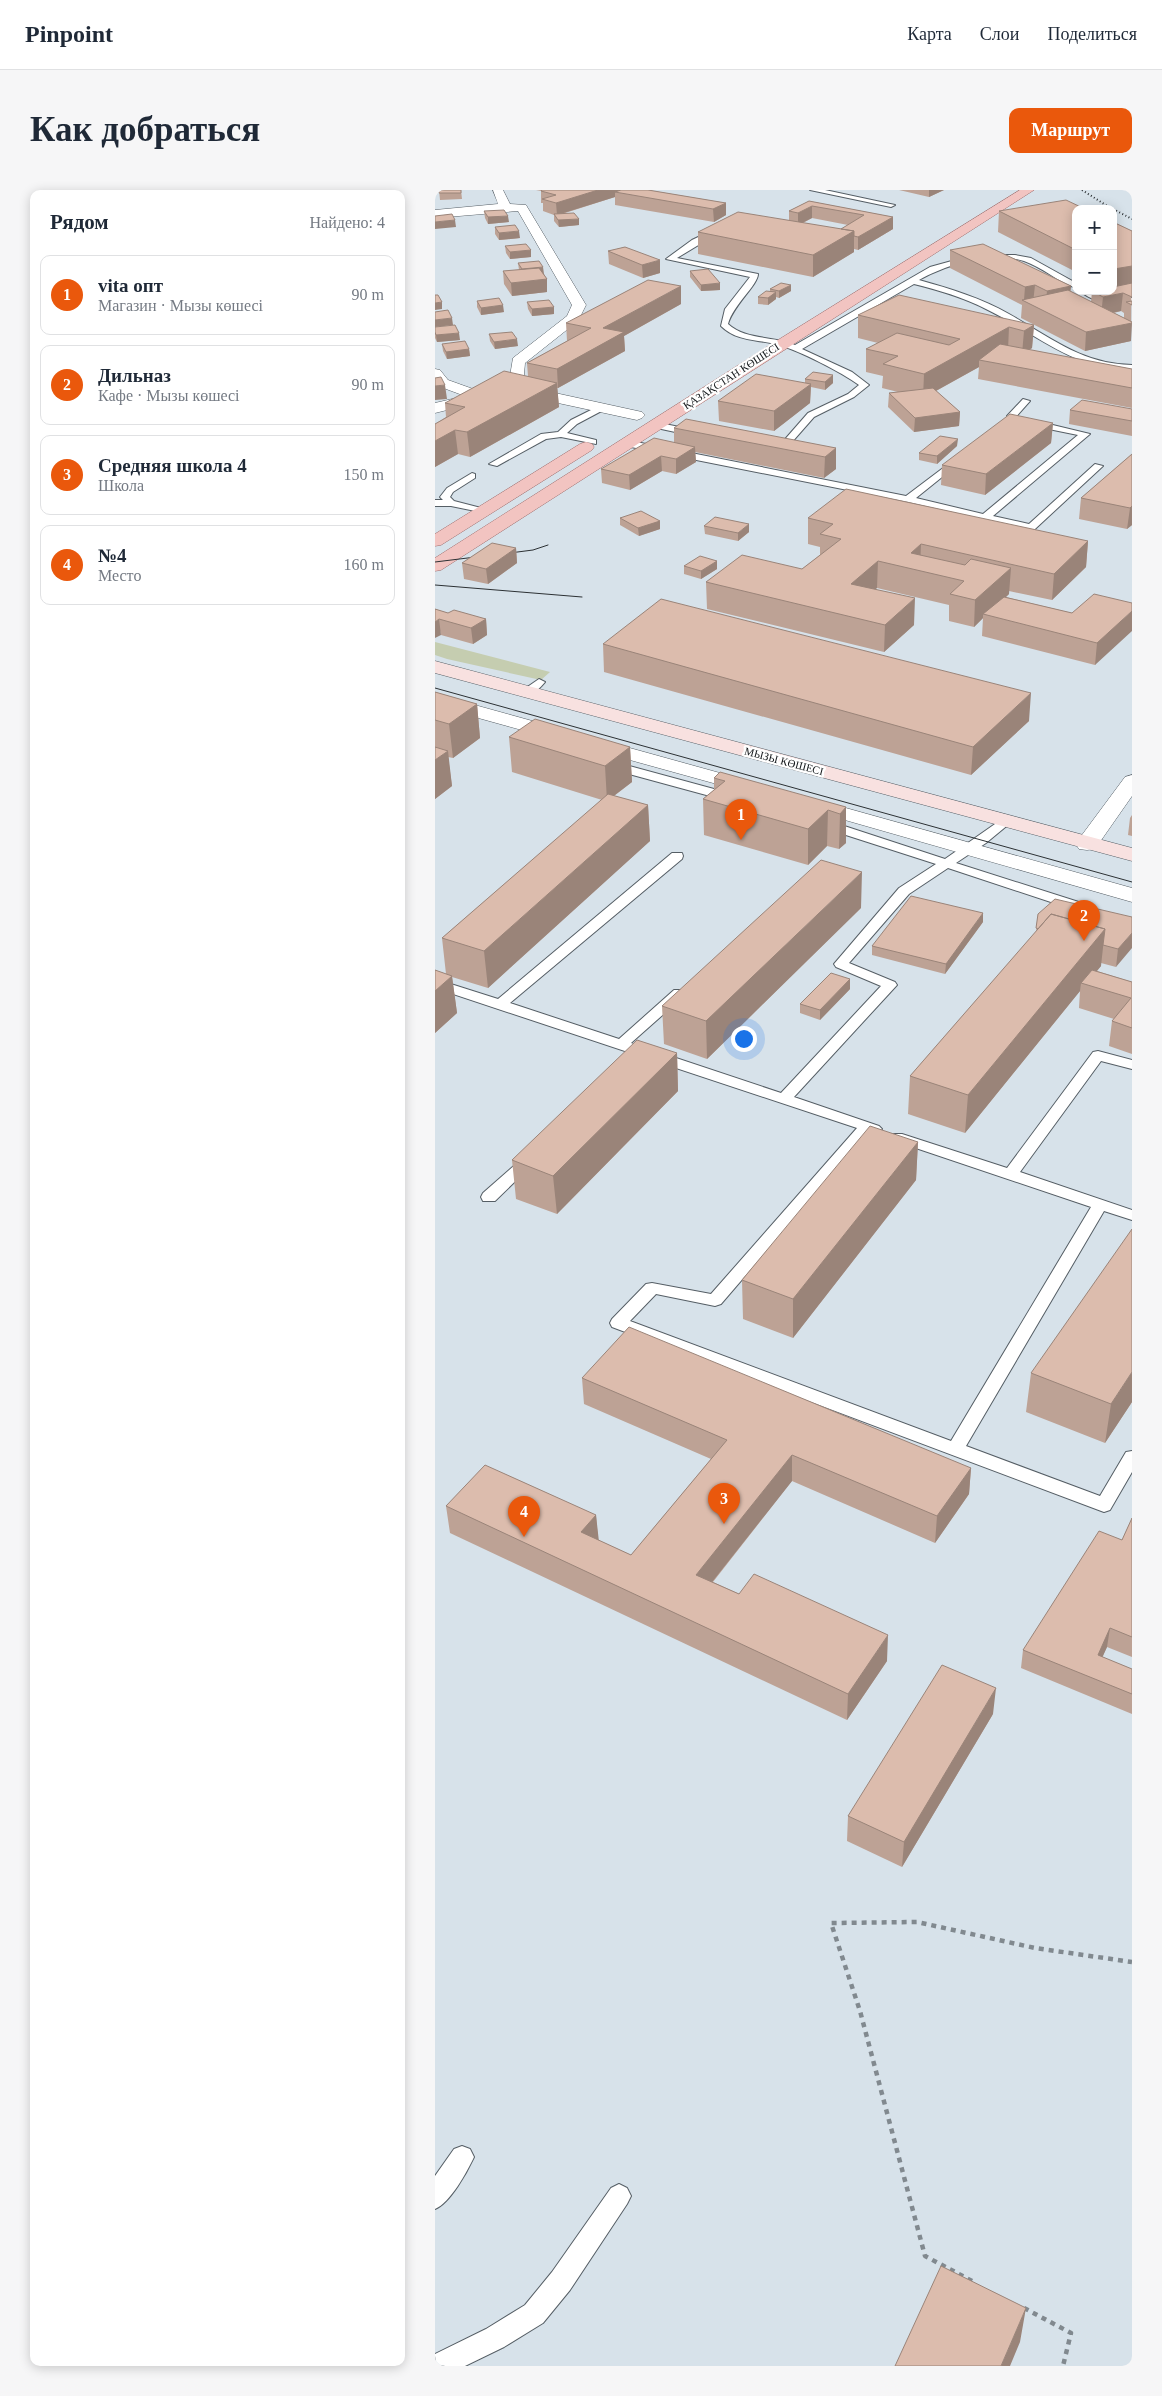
<!DOCTYPE html>
<html lang="ru">
<meta charset="utf-8">
<style>
:root{--surface:#fff;--page:#f6f6f7;--text:#1f2937;--muted:#747a83;--line:#e0e1e3;--accent:#ea580c}
body{margin:0;font-family:Georgia,serif;background:var(--page);color:var(--text)}
.controls{position:absolute;right:15px;top:15px;display:grid;overflow:hidden;border-radius:10px;box-shadow:0 2px 12px #0003}
.controls button{width:45px;height:45px;display:grid;place-items:center;padding:0;border:0;border-bottom:1px solid var(--line);background:var(--surface);color:var(--text);font:25px sans-serif}
.you{position:absolute;left:308px;top:848px;width:18px;height:18px;margin:-12px;border:4px solid #fff;border-radius:50%;background:#1a73e8;box-shadow:0 0 0 8px #1a73e833}
.badge{display:grid;place-items:center;width:32px;height:32px;border-radius:50%;background:var(--accent);color:#fff;font-size:16px;font-weight:700}
.pin{position:absolute;translate:-50% -41px;filter:drop-shadow(0 1px 2px #0008)}
.pin::after{content:'';position:absolute;top:26px;width:18px;height:15px;background:inherit;clip-path:polygon(0 0,100% 0,50% 100%)}
.list{margin:0;padding:0;list-style:none}
h2{display:flex;justify-content:space-between;align-items:center;height:65px;margin:0;padding:0 20px;font-size:21px}
h2 small{font-size:16px;font-weight:400;color:var(--muted)}
.list li{display:grid;grid-template-columns:32px 1fr auto;gap:15px;align-items:center;box-sizing:border-box;height:80px;margin:0 10px 10px;padding:0 10px;border:1px solid var(--line);border-radius:10px}
.list b{display:block;font-size:19px;white-space:nowrap}
.list p{margin:0;font-size:16px;white-space:nowrap;color:var(--muted)}
.list em{font-size:16px;font-style:normal;color:var(--muted)}
.map{position:relative;flex:none;width:697px;height:2176px;overflow:hidden;border-radius:10px}
header{display:flex;align-items:center;gap:30px;box-sizing:border-box;height:70px;padding:0 25px;background:var(--surface);border-bottom:1px solid var(--line)}
header strong{font-size:24px}
nav{display:flex;gap:28px;margin-inline-start:auto;font-size:18px}
.intro{display:flex;align-items:center;justify-content:space-between;box-sizing:border-box;height:120px;padding:0 30px}
h1{margin:0;font-size:35px}
.button{padding:12px 22px;border-radius:10px;background:var(--accent);color:#fff;font-size:18px;font-weight:700}
main{display:flex;gap:30px;padding:0 30px}
aside{flex:1;background:var(--surface);border-radius:10px;box-shadow:0 2px 12px #0003}
.map>svg:first-child{display:block}
.green{fill:#c5cdb0}
.lines{fill:none;stroke-linecap:round;stroke-linejoin:round}
.lane-casing{stroke:#555e65;stroke-width:2}
.street-casing{stroke:#555e65;stroke-width:1}
.secondary-casing{stroke:#555e65;stroke-width:1}
.primary-casing{stroke:#9e6d6c;stroke-width:1}
.path{stroke:#81898f;stroke-width:4.5;stroke-dasharray:5 5;stroke-linecap:butt}
.lane{fill:#fff;fill-rule:evenodd}
.street{fill:#fff;fill-rule:evenodd}
.secondary{fill:#f8e1e0;fill-rule:evenodd}
.primary{fill:#f2c4c1;fill-rule:evenodd}
.tram{stroke:#2c3134;stroke-width:1}
.rail{stroke:#2c3134;stroke-width:2;stroke-dasharray:1 2.5;stroke-linecap:butt}
.wall{fill:#bda295;fill-rule:evenodd}
.shaded-wall{fill:#9a8479}
.building{fill:#dcbcad;stroke:#9a8479}
.labels{text-anchor:middle;stroke-width:4.5;stroke-linejoin:round;paint-order:stroke}
.far-street-label{font-size:11px;fill:#121619;stroke:#fff}
</style>
<header>
<strong>Pinpoint</strong>
<nav><a>Карта</a><a>Слои</a><a>Поделиться</a></nav>
</header>
<div class="intro"><h1>Как добраться</h1><a class="button">Маршрут</a></div>
<main>
<aside>
<h2>Рядом<small>Найдено: 4</small></h2>
<ul class="list">
<li><span class="badge">1</span><div><b>vita опт</b><p>Магазин · Мызы көшесі</p></div><em>90 m</em></li>
<li><span class="badge">2</span><div><b>Дильназ</b><p>Кафе · Мызы көшесі</p></div><em>90 m</em></li>
<li><span class="badge">3</span><div><b>Средняя школа 4</b><p>Школа</p></div><em>150 m</em></li>
<li><span class="badge">4</span><div><b>№4</b><p>Место</p></div><em>160 m</em></li>
</ul>
</aside>
<div class="map">
<svg width="697" height="2176" viewBox="0 0 697 2176">
<rect width="100%" height="100%" fill="#d7e2ea"/>
<path class="green" d="M 0,452 L 115,482 L 106,490 L 12,469 L 0,465 Z"/>
<g class="lines">
<g class="lane-casing">
<path id="lane" d="M 375,0 L 390,0 L 460,15 L 456,17 Z
M 278,40 L 285,42 L 242,68 L 323,84 C 323,95 298,115 293,134 C 310,150 339,146 360,155 L 495,77 L 524,69 L 545,65 L 580,65 L 596,68 L 641,93 L 641,98 C 623,92 607,77 589,71 C 557,61 512,74 484,90 C 516,99 546,108 574,124 C 616,148 647,174 697,175 L 697,181 C 637,179 602,144 551,119 C 528,107 503,100 479,94 L 367,159 L 417,182 L 434,195 L 419,207 L 379,227 L 350,260 L 335,259 L 335,255 L 345,255 L 373,223 L 413,204 L 424,195 C 406,182 365,161 344,155 C 323,149 302,152 286,136 L 290,119 L 315,87 L 231,69 L 257,50 Z
M 645,101 L 655,101 L 678,109 L 697,108 L 697,112 C 679,115 659,113 645,101 Z
M 588,209 L 595,211 L 578,230 L 572,230 L 572,226 Z
M 166,215 L 174,217 L 142,234 L 132,243 L 161,250 L 161,254 L 126,247 L 111,249 L 62,276 L 54,274 L 106,244 L 123,242 L 136,230 Z
M 597,230 L 655,244 L 558,326 L 594,334 L 660,274 L 668,276 L 600,339 L 596,340 L 473,312 L 191,256 L 186,253 L 191,250 L 471,306 L 524,266 L 529,269 L 527,271 L 481,308 L 548,324 L 643,245 L 594,235 L 594,231 Z
M 220,232 L 259,240 L 264,243 L 259,246 L 217,237 L 217,233 Z
M 37,283 L 40,284 L 40,288 L 18,302 L 15,307 L 19,311 L 50,319 L 50,323 L 16,316 L 0,316 L 0,310 L 8,310 L 5,307 L 12,298 Z
M 104,489 L 110,492 C 104,499 97,507 88,504 L 88,500 Z
M 176,571 L 301,605 L 303,608 L 297,612 L 172,578 L 170,575 Z
M 570,627 L 576,631 L 574,634 L 551,653 L 521,673 L 650,714 L 652,717 L 650,720 L 640,720 L 513,678 L 474,704 L 414,773 L 460,792 L 462,795 L 359,907 L 444,936 L 447,939 L 444,942 L 434,942 L 286,1114 L 280,1116 L 221,1104 L 195,1131 L 516,1251 L 656,1017 L 457,950 L 454,947 L 457,944 L 467,944 L 572,978 L 658,862 L 663,861 L 697,870 L 697,879 L 666,871 L 585,982 L 697,1020 L 697,1030 L 669,1021 L 531,1256 L 665,1306 L 691,1262 L 697,1261 L 697,1282 L 675,1320 L 669,1322 L 177,1137 L 175,1133 L 177,1129 L 211,1094 L 217,1093 L 276,1104 L 422,938 L 0,798 L 0,789 L 63,809 L 237,663 L 247,663 L 248,666 L 247,669 L 75,813 L 184,849 L 239,800 L 249,800 L 251,803 L 249,806 L 196,853 L 346,903 L 446,796 L 401,777 L 399,774 L 464,698 L 501,674 L 386,637 L 384,634 L 386,631 L 394,631 L 510,669 Z
M 94,965 L 99,967 L 102,970 L 99,973 L 60,1011 L 48,1011 L 46,1007 L 48,1003 L 89,967 Z
M 27,1956 L 35,1959 L 39,1967 C 32,1982 15,2013 0,2019 L 0,1986 L 19,1959 Z
M 184,1994 L 192,1998 L 196,2006 L 192,2014 L 135,2100 L 108,2133 L 69,2157 L 30,2176 L 0,2176 L 0,2164 L 51,2139 L 90,2115 L 117,2082 L 176,1998 Z"/>
</g>
<g class="street-casing">
<path id="street" d="M 58,0 L 68,0 L 75,14 L 91,15 L 151,115 L 143,131 L 90,173 L 88,196 L 207,222 L 210,225 L 207,228 L 202,230 L 86,205 L 75,201 L 73,198 L 78,168 L 132,126 L 137,115 L 83,21 L 0,28 L 0,20 L 63,14 Z
M 0,179 L 5,180 L 13,190 L 52,204 L 55,207 L 52,210 L 0,223 L 0,213 L 30,206 L 3,196 L 0,193 Z
M 0,504 L 321,593 L 324,597 L 321,601 L 314,603 L 307,601 L 0,516 Z
M 697,585 L 697,606 L 660,659 L 652,660 L 644,659 L 641,654 L 644,649 L 690,587 Z
M 375,608 L 697,698 L 697,712 L 368,618 L 365,614 L 368,610 Z"/>
</g>
<g class="secondary-casing">
<path id="secondary" d="M 0,471 L 697,658 L 697,671 L 0,483 Z"/>
</g>
<g class="primary-casing">
<path id="primary" d="M 585,0 L 599,0 L 6,380 L 0,381 L 0,368 L 343,150 Z
M 151,252 L 157,254 L 159,257 L 157,260 L 6,355 L 0,356 L 0,344 L 145,254 Z"/>
</g>
<path class="path" d="M 537,2091 L 490,2066 L 425,1821 L 396,1733 L 482,1732 L 600,1758 L 697,1772
M 589,2118 L 636,2143 L 628,2176"/>
<use href="#lane" class="lane"/>
<use href="#street" class="street"/>
<use href="#secondary" class="secondary"/>
<use href="#primary" class="primary"/>
<path class="tram" d="M 67,364 L 98,360 L 113,355
M 0,372 L 49,366
M 0,395 L 147,407
M 0,498 L 697,692"/>
<path class="rail" d="M 647,0 L 677,19
M 678,19 L 697,29"/>
</g>
<path class="wall" d="M 4,0 L 26,0 L 27,9 L 5,10 Z
M 101,0 L 213,0 L 291,13 L 291,25 L 279,32 L 180,15 L 180,7 L 127,24 L 144,35 L 124,37 L 119,31 L 119,25 L 108,21 L 108,13 L 106,13 L 106,1 Z
M 464,0 L 509,0 L 494,7 Z
M 374,11 L 458,27 L 458,39 L 423,60 L 419,59 L 419,62 L 378,87 L 263,64 L 263,42 L 354,30 L 354,21 ZM 377,28 L 413,35 L 406,39 L 368,33 Z
M 641,19 L 641,82 L 563,42 L 564,21 Z
M 49,21 L 74,32 L 53,34 L 50,28 Z
M 678,32 L 697,41 L 696,151 L 650,161 L 586,128 L 587,115 L 515,78 L 515,60 L 636,96 L 635,101 L 656,112 L 657,101 L 678,101 ZM 686,121 L 689,123 L 689,128 L 679,123 Z
M 60,37 L 85,48 L 64,50 L 60,44 Z
M 70,56 L 96,60 L 96,67 L 75,69 L 71,63 Z
M 190,57 L 225,83 L 208,88 L 174,74 L 173,61 Z
M 83,73 L 109,84 L 112,89 L 112,102 L 77,106 L 69,94 L 68,81 L 84,80 Z
M 255,81 L 285,100 L 266,101 L 255,87 Z
M 356,95 L 356,101 L 344,108 L 341,107 L 341,109 L 333,115 L 323,114 L 323,107 L 335,101 L 335,99 Z
M 42,111 L 69,122 L 46,125 L 42,117 Z
M 92,112 L 119,124 L 97,126 L 93,119 Z
M 246,114 L 189,146 L 190,161 L 123,198 L 122,198 L 124,217 L 35,267 L 23,264 L 0,277 L 0,234 L 11,227 L 10,213 L 93,186 L 92,173 L 132,151 L 131,133 Z
M 423,125 L 599,135 L 597,158 L 594,160 L 697,179 L 697,218 L 543,189 L 544,177 L 501,201 L 525,222 L 524,236 L 479,242 L 453,217 L 454,203 L 463,202 L 447,198 L 448,186 L 431,182 L 431,159 L 443,153 L 423,148 Z
M 0,137 L 25,150 L 2,152 L 0,148 Z
M 54,144 L 83,156 L 60,159 L 55,151 Z
M 7,154 L 34,159 L 35,166 L 12,169 L 8,161 Z
M 398,185 L 398,193 L 390,200 L 376,197 L 375,213 L 339,241 L 284,231 L 283,211 L 370,193 L 370,189 Z
M 697,219 L 697,246 L 634,234 L 635,220 Z
M 618,233 L 616,253 L 550,305 L 506,295 L 507,275 Z
M 239,238 L 401,258 L 401,279 L 389,288 L 260,262 L 261,272 L 241,284 L 227,281 L 195,300 L 167,293 L 166,279 L 239,253 Z
M 522,256 L 502,274 L 484,270 L 484,263 Z
M 697,264 L 697,335 L 692,339 L 644,329 L 646,308 Z
M 185,328 L 225,331 L 225,339 L 204,346 L 185,335 Z
M 373,328 L 653,351 L 651,377 L 617,410 L 574,401 L 574,404 L 571,407 L 637,423 L 697,413 L 660,475 L 547,446 L 548,428 L 539,437 L 514,431 L 514,415 L 442,398 L 440,399 L 479,435 L 449,462 L 272,419 L 271,392 L 367,379 L 385,365 L 385,357 L 373,354 Z
M 269,336 L 314,342 L 303,351 L 270,344 Z
M 81,358 L 82,373 L 53,394 L 29,389 L 27,373 Z
M 282,371 L 282,379 L 266,389 L 249,384 L 249,376 Z
M 0,419 L 13,423 L 51,429 L 52,445 L 38,454 L 6,445 Z
M 168,454 L 594,531 L 536,585 L 169,482 Z
M 0,502 L 42,514 L 45,548 L 18,568 L 13,567 L 17,596 L 0,609 Z
M 74,547 L 195,557 L 197,592 L 179,606 L 213,615 L 215,651 L 53,798 L 17,787 L 22,823 L 0,843 L 0,780 L 11,784 L 7,748 L 167,610 L 77,582 Z
M 279,588 L 411,617 L 411,653 L 404,659 L 392,656 L 373,675 L 269,645 L 268,609 L 279,600 Z
M 697,625 L 697,646 L 693,645 L 695,628 Z
M 426,718 L 272,869 L 229,854 L 227,816 Z
M 603,724 L 697,727 L 681,777 L 666,773 L 666,776 L 662,781 L 697,792 L 697,864 L 674,856 L 677,831 L 679,829 L 644,818 L 645,801 L 530,943 L 473,924 L 475,886 L 601,742 Z
M 548,732 L 510,784 L 437,765 L 437,756 Z
M 415,789 L 415,799 L 385,830 L 365,823 L 365,814 Z
M 242,863 L 243,901 L 122,1024 L 81,1009 L 77,970 Z
M 483,952 L 481,990 L 358,1148 L 308,1129 L 307,1090 Z
M 596,1183 L 697,1212 L 670,1253 L 591,1222 Z
M 147,1188 L 536,1278 L 534,1304 L 500,1353 L 357,1291 L 278,1392 L 452,1471 L 412,1530 L 15,1343 L 11,1316 L 161,1325 L 163,1350 L 196,1365 L 276,1269 L 149,1214 Z
M 697,1328 L 697,1467 L 672,1457 L 667,1467 L 697,1479 L 697,1524 L 586,1478 L 588,1460 L 687,1350 Z
M 558,1524 L 467,1677 L 412,1651 L 413,1626 Z"/>
<path class="shaded-wall" d="M 163,0 L 189,0 L 180,2 L 180,7 L 122,25 L 121,13 Z
M 494,0 L 509,0 L 494,7 Z
M 291,13 L 291,25 L 279,32 L 278,19 Z
M 377,16 L 377,28 L 363,35 L 363,23 Z
M 73,26 L 74,32 L 53,34 L 53,27 Z
M 458,27 L 458,39 L 423,60 L 423,47 Z
M 144,29 L 144,35 L 124,37 L 123,30 Z
M 20,30 L 21,37 L 0,39 L 0,32 Z
M 84,41 L 85,48 L 64,50 L 64,43 Z
M 419,41 L 419,62 L 378,87 L 378,65 Z
M 96,60 L 96,67 L 75,69 L 75,62 Z
M 225,70 L 225,83 L 208,88 L 207,75 Z
M 697,76 L 697,98 L 678,101 L 679,79 Z
M 108,77 L 109,84 L 87,86 L 87,79 Z
M 112,89 L 112,102 L 77,106 L 76,93 Z
M 285,93 L 285,100 L 266,101 L 266,95 Z
M 356,95 L 356,101 L 344,108 L 344,101 Z
M 600,95 L 598,113 L 589,110 L 590,97 Z
M 246,96 L 246,114 L 189,146 L 190,161 L 123,198 L 122,179 L 168,138 Z
M 636,96 L 634,115 L 610,120 L 612,101 Z
M 341,102 L 341,109 L 333,115 L 333,108 Z
M 688,103 L 686,121 L 666,125 L 668,107 Z
M 7,112 L 7,119 L 0,120 L 0,113 Z
M 68,115 L 69,122 L 46,125 L 46,118 Z
M 119,117 L 119,124 L 97,126 L 97,119 Z
M 17,128 L 18,135 L 0,137 L 0,130 Z
M 697,133 L 696,151 L 650,161 L 651,142 Z
M 599,135 L 597,158 L 587,164 L 589,141 Z
M 574,137 L 573,160 L 544,170 L 544,177 L 488,208 L 489,184 Z
M 24,143 L 25,150 L 2,152 L 1,145 Z
M 82,149 L 83,156 L 60,159 L 59,152 Z
M 34,159 L 35,166 L 12,169 L 11,162 Z
M 398,185 L 398,193 L 390,200 L 390,192 Z
M 122,193 L 124,217 L 35,267 L 32,242 Z
M 376,194 L 375,213 L 339,241 L 339,221 Z
M 10,195 L 12,209 L 0,210 L 0,196 Z
M 525,222 L 524,236 L 479,242 L 480,228 Z
M 618,233 L 616,253 L 550,305 L 551,284 Z
M 20,240 L 23,264 L 0,277 L 0,251 Z
M 523,249 L 522,256 L 502,274 L 502,266 Z
M 260,257 L 261,272 L 241,284 L 241,269 Z
M 401,258 L 401,279 L 389,288 L 390,267 Z
M 226,266 L 227,281 L 195,300 L 194,285 Z
M 697,316 L 697,335 L 692,339 L 695,318 Z
M 225,331 L 225,339 L 204,346 L 203,338 Z
M 314,334 L 314,342 L 303,351 L 303,343 Z
M 653,351 L 651,377 L 617,410 L 619,384 Z
M 486,354 L 485,380 L 476,363 Z
M 81,358 L 82,373 L 53,394 L 51,379 Z
M 282,371 L 282,379 L 266,389 L 266,381 Z
M 443,371 L 442,398 L 415,420 L 416,394 Z
M 576,378 L 574,404 L 552,425 L 548,424 L 548,428 L 539,437 L 540,410 Z
M 480,408 L 479,435 L 449,462 L 450,435 Z
M 697,421 L 697,441 L 660,475 L 662,453 Z
M 4,429 L 6,445 L 0,448 L 0,432 Z
M 51,429 L 52,445 L 38,454 L 36,438 Z
M 596,503 L 594,531 L 536,585 L 538,557 Z
M 42,514 L 45,548 L 18,568 L 14,534 Z
M 195,557 L 197,592 L 172,611 L 170,576 Z
M 13,561 L 17,596 L 0,609 L 0,570 Z
M 213,615 L 215,651 L 53,798 L 49,761 Z
M 411,617 L 411,653 L 404,659 L 405,624 Z
M 393,620 L 392,656 L 373,675 L 373,639 Z
M 427,682 L 426,718 L 272,869 L 271,831 Z
M 548,723 L 548,732 L 510,784 L 511,774 Z
M 670,739 L 666,776 L 651,794 L 646,793 L 645,801 L 530,943 L 533,905 Z
M 697,743 L 697,758 L 681,777 L 683,759 Z
M 17,786 L 22,823 L 0,843 L 0,801 Z
M 415,789 L 415,799 L 385,830 L 385,820 Z
M 242,863 L 243,901 L 122,1024 L 118,986 Z
M 483,952 L 481,990 L 358,1148 L 358,1109 Z
M 697,1182 L 697,1212 L 670,1253 L 676,1214 Z
M 357,1265 L 357,1291 L 262,1411 L 261,1385 Z
M 536,1278 L 534,1304 L 500,1353 L 502,1326 Z
M 161,1325 L 164,1352 L 146,1342 Z
M 675,1438 L 672,1457 L 660,1484 L 663,1465 Z
M 453,1445 L 452,1471 L 412,1530 L 413,1504 Z
M 561,1498 L 558,1524 L 467,1677 L 469,1652 Z
M 591,2118 L 585,2152 L 575,2176 L 566,2176 Z"/>
<path class="building" d="M 4,0 L 26,0 L 26,3 L 4,3 Z
M 107,0 L 163,0 L 121,13 L 107,9 L 121,5 L 106,1 Z
M 186,0 L 213,0 L 291,13 L 278,19 L 180,2 Z
M 631,10 L 650,19 L 641,19 L 641,60 L 564,21 Z
M 374,11 L 458,27 L 423,47 L 419,46 L 419,41 L 406,39 L 429,25 L 377,16 L 363,23 L 354,21 Z
M 69,20 L 73,26 L 53,27 L 49,21 Z
M 303,22 L 419,41 L 378,65 L 263,42 Z
M 139,23 L 144,29 L 123,30 L 119,24 Z
M 17,24 L 20,30 L 0,32 L 0,26 Z
M 678,32 L 697,41 L 697,76 L 679,79 L 678,78 Z
M 80,35 L 84,41 L 64,43 L 60,37 Z
M 91,54 L 96,60 L 75,62 L 70,56 Z
M 548,54 L 636,96 L 612,101 L 600,95 L 590,97 L 515,60 Z
M 190,57 L 225,70 L 207,75 L 173,61 Z
M 104,71 L 108,77 L 87,79 L 83,73 Z
M 104,78 L 112,89 L 76,93 L 68,81 Z
M 273,79 L 285,93 L 266,95 L 255,81 Z
M 213,90 L 246,96 L 168,138 L 189,142 L 122,179 L 92,173 L 156,138 L 131,133 Z
M 346,93 L 356,95 L 344,101 L 335,99 Z
M 697,93 L 697,107 L 688,103 L 668,107 L 657,101 L 678,101 L 678,97 Z
M 633,100 L 697,132 L 697,133 L 651,142 L 587,110 Z
M 331,101 L 341,102 L 333,108 L 323,107 Z
M 0,105 L 3,105 L 7,112 L 0,113 Z
M 464,105 L 599,135 L 589,141 L 574,137 L 489,184 L 448,174 L 463,166 L 431,159 L 462,143 L 514,155 L 525,149 L 423,125 Z
M 64,108 L 68,115 L 46,118 L 42,111 Z
M 114,110 L 119,117 L 97,119 L 92,112 Z
M 697,111 L 697,115 L 691,112 Z
M 13,120 L 17,128 L 0,130 L 0,122 Z
M 20,135 L 24,143 L 1,145 L 0,142 L 0,137 Z
M 77,142 L 82,149 L 59,152 L 54,144 Z
M 30,151 L 34,159 L 11,162 L 7,154 Z
M 565,154 L 697,179 L 697,198 L 544,170 Z
M 69,181 L 122,193 L 32,242 L 20,240 L 0,251 L 0,234 L 30,217 L 10,213 Z
M 378,182 L 398,185 L 390,192 L 370,189 Z
M 321,184 L 376,194 L 339,221 L 283,211 Z
M 6,187 L 10,195 L 0,196 L 0,188 Z
M 498,198 L 525,222 L 480,228 L 454,203 Z
M 647,210 L 697,219 L 697,231 L 635,220 Z
M 575,224 L 618,233 L 551,284 L 507,275 Z
M 251,229 L 401,258 L 390,267 L 239,238 Z
M 505,246 L 523,249 L 502,266 L 484,263 Z
M 219,248 L 260,257 L 241,269 L 226,266 L 194,285 L 166,279 Z
M 697,264 L 697,316 L 695,318 L 646,308 Z
M 411,299 L 653,351 L 619,384 L 486,354 L 476,363 L 530,375 L 536,369 L 576,378 L 540,410 L 515,404 L 529,391 L 443,371 L 416,394 L 480,408 L 450,435 L 271,392 L 307,365 L 367,379 L 406,349 L 385,344 L 398,334 L 373,328 Z
M 206,321 L 225,331 L 203,338 L 185,328 Z
M 280,327 L 314,334 L 303,343 L 269,336 Z
M 57,353 L 81,358 L 51,379 L 27,373 Z
M 265,366 L 282,371 L 266,381 L 249,376 Z
M 659,404 L 697,413 L 697,421 L 662,453 L 548,424 L 569,407 L 637,423 Z
M 226,409 L 596,503 L 538,557 L 168,454 Z
M 0,419 L 13,423 L 19,420 L 51,429 L 36,438 L 4,429 L 0,432 Z
M 0,502 L 42,514 L 14,534 L 0,530 Z
M 100,529 L 195,557 L 170,576 L 74,547 Z
M 0,557 L 13,561 L 0,570 Z
M 285,582 L 411,617 L 405,624 L 393,620 L 373,639 L 268,609 L 290,591 L 279,588 Z
M 173,604 L 213,615 L 49,761 L 7,748 Z
M 386,670 L 427,682 L 271,831 L 227,816 Z
M 476,706 L 548,723 L 511,774 L 437,756 Z
M 620,709 L 697,727 L 697,743 L 683,759 L 668,755 L 670,739 L 616,724 L 603,739 L 601,738 L 603,724 Z
M 616,724 L 670,739 L 533,905 L 475,886 Z
M 0,780 L 17,786 L 0,801 Z
M 657,780 L 697,792 L 697,838 L 677,831 L 696,808 L 646,793 Z
M 396,783 L 415,789 L 385,820 L 365,814 Z
M 202,850 L 242,863 L 118,986 L 77,970 Z
M 435,936 L 483,952 L 358,1109 L 307,1090 Z
M 697,1039 L 697,1182 L 676,1214 L 596,1183 Z
M 194,1137 L 536,1278 L 502,1326 L 357,1265 L 261,1385 L 304,1404 L 319,1384 L 453,1445 L 413,1504 L 11,1316 L 50,1275 L 161,1325 L 146,1342 L 196,1365 L 292,1250 L 147,1188 Z
M 697,1328 L 697,1447 L 675,1438 L 663,1465 L 697,1479 L 697,1504 L 588,1460 L 664,1341 L 687,1350 Z
M 507,1475 L 561,1498 L 469,1652 L 413,1626 Z
M 506,2076 L 591,2118 L 566,2176 L 460,2176 Z"/>
<g class="labels">
<g class="far-street-label">
<text transform="translate(296 186) rotate(-33)" y="4">ҚАЗАҚСТАН КӨШЕСІ</text>
<text transform="translate(349 571) rotate(15)" y="4">МЫЗЫ КӨШЕСІ</text>
</g>
</g>
</svg>
<div class="controls">
<button>+</button>
<button>−</button>
</div>
<div class="you"></div>
<div class="pin badge" style="left:306px;top:650px">1</div>
<div class="pin badge" style="left:649px;top:751px">2</div>
<div class="pin badge" style="left:289px;top:1334px">3</div>
<div class="pin badge" style="left:89px;top:1347px">4</div>
</div>
</main>
